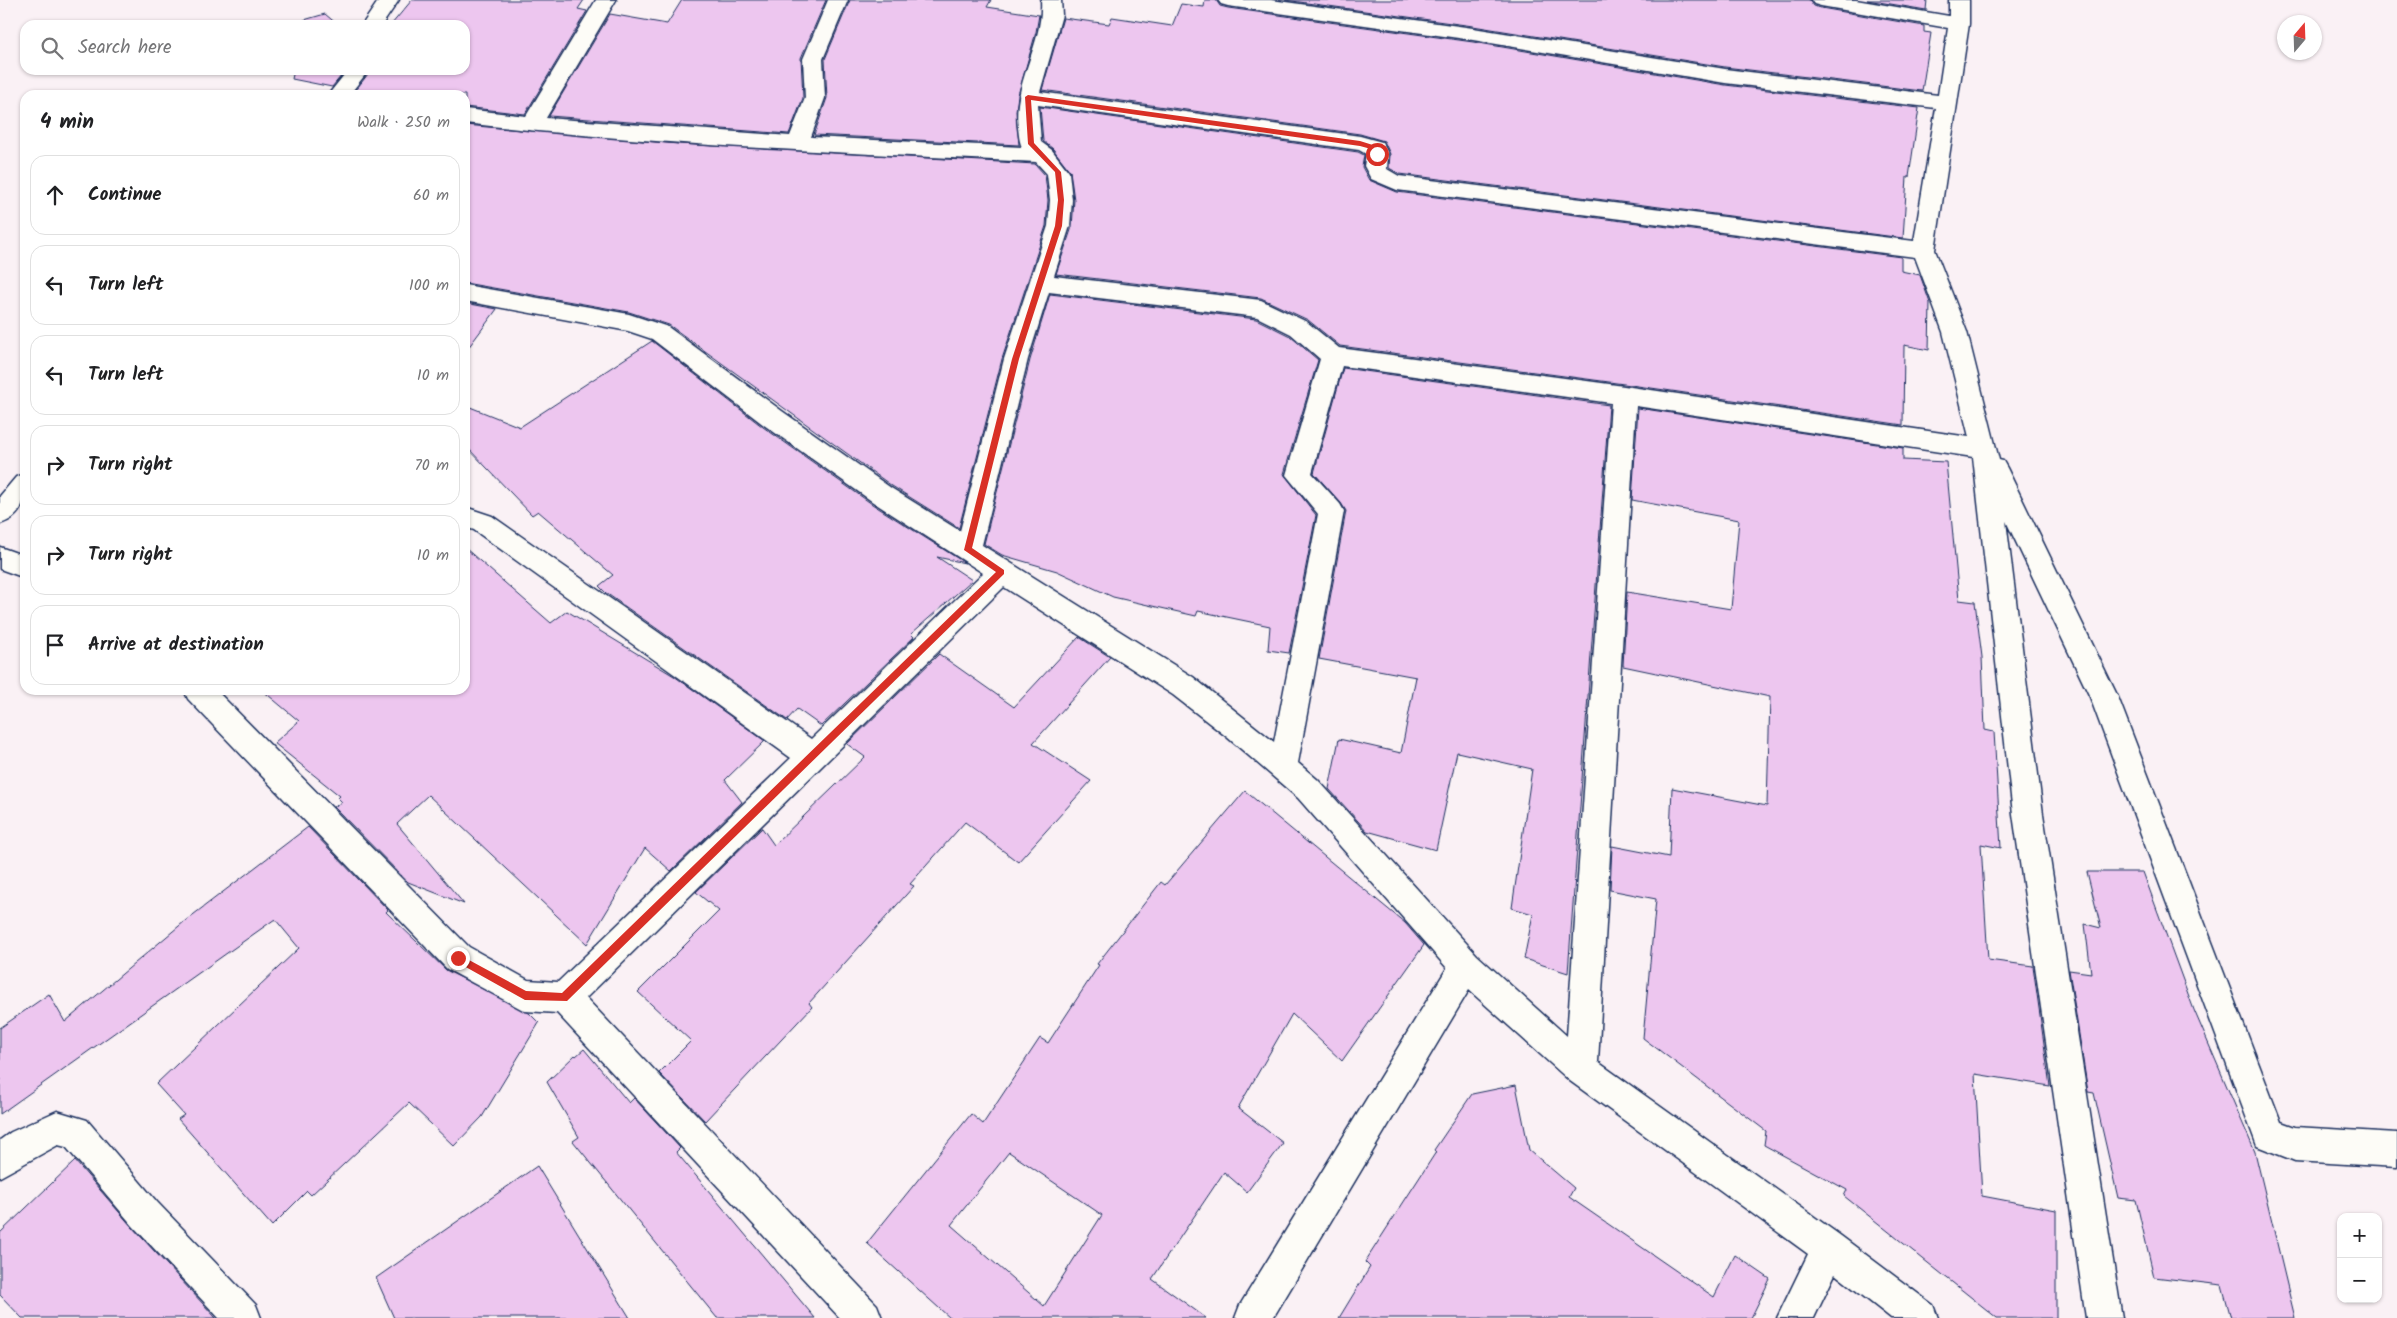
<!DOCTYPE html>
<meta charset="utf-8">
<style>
:root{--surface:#fff;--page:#f2f2f2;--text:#202124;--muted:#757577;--line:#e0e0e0}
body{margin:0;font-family:Kalam,sans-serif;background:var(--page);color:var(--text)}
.controls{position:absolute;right:15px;bottom:15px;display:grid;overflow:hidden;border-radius:10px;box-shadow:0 1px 4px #0004}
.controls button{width:45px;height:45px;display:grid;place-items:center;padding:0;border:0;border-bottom:1px solid var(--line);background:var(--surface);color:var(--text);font:25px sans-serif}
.compass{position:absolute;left:2277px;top:15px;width:45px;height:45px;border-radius:50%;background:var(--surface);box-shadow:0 1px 4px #0004;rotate:19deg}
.stop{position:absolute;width:15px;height:15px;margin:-11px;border:4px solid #d93025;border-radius:50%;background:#fff}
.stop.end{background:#d93025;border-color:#fff;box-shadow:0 1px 5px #0008}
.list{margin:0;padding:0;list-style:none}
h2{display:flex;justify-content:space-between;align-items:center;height:65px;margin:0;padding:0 20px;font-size:21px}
h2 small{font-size:16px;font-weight:400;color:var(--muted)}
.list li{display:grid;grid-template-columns:32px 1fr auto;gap:15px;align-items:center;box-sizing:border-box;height:80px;margin:0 10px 10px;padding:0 10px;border:1px solid var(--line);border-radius:15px}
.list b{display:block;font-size:19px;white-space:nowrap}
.list em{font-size:16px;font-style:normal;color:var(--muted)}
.icon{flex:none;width:28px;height:28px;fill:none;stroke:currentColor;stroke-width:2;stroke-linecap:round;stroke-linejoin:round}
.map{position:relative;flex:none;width:2397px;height:1318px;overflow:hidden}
.search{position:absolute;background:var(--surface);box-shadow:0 1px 4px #0004;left:20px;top:20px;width:450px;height:55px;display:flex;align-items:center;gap:12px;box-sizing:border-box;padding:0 18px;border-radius:15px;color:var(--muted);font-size:19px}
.panel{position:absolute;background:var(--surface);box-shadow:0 1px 4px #0004;left:20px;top:90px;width:450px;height:605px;border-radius:15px}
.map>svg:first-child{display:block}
.building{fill:#edc6ef;stroke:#1b2f5e;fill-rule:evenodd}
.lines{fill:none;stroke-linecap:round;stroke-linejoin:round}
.minor-casing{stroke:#1b2f5e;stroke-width:3}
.minor{fill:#fdfcf7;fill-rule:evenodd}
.route{fill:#d93025}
</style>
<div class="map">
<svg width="2397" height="1318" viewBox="0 0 2397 1318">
<rect width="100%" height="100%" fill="#faf1f5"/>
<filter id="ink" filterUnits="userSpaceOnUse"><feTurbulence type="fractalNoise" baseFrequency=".02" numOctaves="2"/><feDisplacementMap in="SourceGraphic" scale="10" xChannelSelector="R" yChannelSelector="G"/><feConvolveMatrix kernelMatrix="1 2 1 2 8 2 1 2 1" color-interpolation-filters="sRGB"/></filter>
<g filter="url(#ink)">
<path class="building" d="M 412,0 L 584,0 L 578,9 L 587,11 L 525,114 L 465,107 L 465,95 L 379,95 L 355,91 L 371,70 L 465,70 L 465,25 L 391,25 Z
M 682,0 L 826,0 L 801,58 L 803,98 L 789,134 L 549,116 L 610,14 L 667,24 Z
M 850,0 L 991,0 L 987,7 L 1039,15 L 1036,32 L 1018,95 L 1016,111 L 1019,145 L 814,135 L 827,98 L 825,59 Z
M 1205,0 L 1216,0 L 1220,6 L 1228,8 L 1473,42 L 1725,85 L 1919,108 L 1909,177 L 1907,177 L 1903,238 L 1400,174 L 1389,168 L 1390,154 L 1384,141 L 1360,134 L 1042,90 L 1063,18 L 1109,24 L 1112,17 L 1172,26 L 1181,4 L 1204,7 Z
M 1285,0 L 1809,0 L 1813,6 L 1821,8 L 1924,26 L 1924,32 L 1931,33 L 1922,91 L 1725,67 L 1473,26 Z
M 1867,0 L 1927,0 L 1926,10 Z
M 325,14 L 338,25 L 303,25 L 304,20 Z
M 294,70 L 346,70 L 332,87 L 292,79 Z
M 1040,107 L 1358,152 L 1364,155 L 1362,167 L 1369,180 L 1397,192 L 1901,257 L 1901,271 L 1920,275 L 1930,303 L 1929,350 L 1904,345 L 1903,425 L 1624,384 L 1340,346 L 1308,320 L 1261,298 L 1056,274 L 1072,227 L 1074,200 L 1070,171 L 1053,149 L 1043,141 Z
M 465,125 L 678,144 L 1035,164 L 1045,175 L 1048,200 L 1046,226 L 1002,359 L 959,528 L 892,486 L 669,325 L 629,312 L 465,283 Z
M 1050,294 L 1256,319 L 1290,336 L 1318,360 L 1284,474 L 1316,515 L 1289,653 L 1268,650 L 1270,626 L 1198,611 L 1196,616 L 1113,597 L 1057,571 L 1002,555 L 984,544 L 1030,360 Z
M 465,303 L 497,309 L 465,352 Z
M 652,341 L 763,427 L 872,504 L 965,563 L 937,557 L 972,580 L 911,634 L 914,637 L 821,726 L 797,709 L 787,720 L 606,593 L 599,586 L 613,575 L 538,511 L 532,515 L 465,445 L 465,405 L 520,427 Z
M 1343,368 L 1609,405 L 1568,973 L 1524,959 L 1533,914 L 1512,908 L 1532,769 L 1457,752 L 1436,850 L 1367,831 L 1329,789 L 1339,739 L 1401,753 L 1416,677 L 1319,659 L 1346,511 L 1341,503 L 1314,473 Z
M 1638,408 L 1903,448 L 1903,460 L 1946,462 L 1959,600 L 1975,602 L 1982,657 L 1985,730 L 1994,732 L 2001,848 L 1981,844 L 1988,960 L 2033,966 L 2050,1086 L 1975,1074 L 1982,1196 L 2056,1210 L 2056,1318 L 1997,1318 L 1844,1196 L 1847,1190 L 1764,1145 L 1766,1131 L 1643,1038 L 1656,899 L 1610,890 L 1612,846 L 1669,857 L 1672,788 L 1767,806 L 1770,697 L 1623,666 L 1627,592 L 1731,609 L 1739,520 L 1632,500 Z
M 465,548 L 551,623 L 567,611 L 674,676 L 765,741 L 725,780 L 742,802 L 671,871 L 645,848 L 587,944 L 428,795 L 397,824 L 464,904 L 408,882 L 334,807 L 342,802 L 338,798 L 340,796 L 274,743 L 299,721 L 262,690 L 465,690 Z
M 1079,637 L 1110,657 L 1033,743 L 1091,781 L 1018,862 L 965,822 L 910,884 L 914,886 L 809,1003 L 812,1007 L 705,1121 L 659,1073 L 691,1041 L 638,992 L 719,911 L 696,892 L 762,828 L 774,845 L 865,757 L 847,744 L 939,654 L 1014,707 Z
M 1245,791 L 1405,923 L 1424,945 L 1342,1061 L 1292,1014 L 1238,1108 L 1283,1143 L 1247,1192 L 1224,1172 L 1152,1279 L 1206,1318 L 950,1318 L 867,1243 L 971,1114 L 983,1124 L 1040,1038 L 1048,1043 L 1099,965 L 1097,964 L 1161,882 L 1165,885 ZM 1009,1152 L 1102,1215 L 1044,1306 L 951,1225 Z
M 308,827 L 388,910 L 386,912 L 446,970 L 529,1013 L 539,1023 L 482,1117 L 454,1146 L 409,1103 L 311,1195 L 307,1191 L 272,1226 L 178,1119 L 184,1115 L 156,1084 L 299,948 L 275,919 L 0,1114 L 0,1028 L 49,994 L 65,1022 L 185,921 Z
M 2087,872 L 2143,872 L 2194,1010 L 2255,1152 L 2295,1318 L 2231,1318 L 2222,1285 L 2154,1277 L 2136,1200 L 2118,1198 L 2094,1093 L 2088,1092 L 2069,970 L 2091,973 L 2085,924 L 2101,928 Z
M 584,1049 L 629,1103 L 634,1098 L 680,1148 L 676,1152 L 815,1318 L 717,1318 L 573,1141 L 579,1137 L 547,1082 L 575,1055 L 576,1056 Z
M 1516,1085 L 1529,1150 L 1574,1188 L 1569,1197 L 1714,1297 L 1735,1255 L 1770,1279 L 1751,1318 L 1339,1318 L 1370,1267 L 1365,1262 L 1436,1152 L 1434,1150 L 1472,1094 Z
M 75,1161 L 132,1227 L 216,1318 L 22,1318 L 0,1295 L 0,1233 Z
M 537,1166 L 630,1318 L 394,1318 L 376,1278 Z"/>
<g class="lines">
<g class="minor-casing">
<path id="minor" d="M 379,0 L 399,0 L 382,25 L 362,25 Z
M 596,0 L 616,0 L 546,118 L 790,136 L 805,98 L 803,59 L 828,0 L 848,0 L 823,59 L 825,98 L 811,137 L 1022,147 C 1019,141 1019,134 1018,128 C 1012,83 1044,44 1041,0 L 1061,0 L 1062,15 L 1040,92 L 1360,136 L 1382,142 L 1388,154 L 1387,169 L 1399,176 L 1914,241 L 1936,108 L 1725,83 L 1473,40 L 1228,6 L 1221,4 L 1218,0 L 1271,0 L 1473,28 L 1725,69 L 1938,95 L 1948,28 L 1821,6 L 1814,4 L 1811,0 L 1856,0 L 1949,16 L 1949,0 L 1969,0 L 1969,24 L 1935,250 L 1967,332 L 1999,460 L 2003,461 L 2007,468 L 2118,697 L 2281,1122 L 2295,1127 L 2397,1133 L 2397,1167 L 2295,1161 L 2257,1146 L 2090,697 L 2006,521 L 2043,814 L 2122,1318 L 2086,1318 L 2013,814 L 1973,457 L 1636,406 L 1598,1062 L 1841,1236 L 1933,1305 L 1938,1318 L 1891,1318 L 1835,1274 L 1814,1318 L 1777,1318 L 1808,1254 L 1570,1081 L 1469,990 L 1273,1318 L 1235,1318 L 1240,1305 L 1447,968 L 1298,798 L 1227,737 L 1173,695 L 1004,587 L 586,998 L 877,1305 L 882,1318 L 840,1318 L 557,1013 L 525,1011 L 447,969 L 188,699 L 184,690 L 216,690 L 469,947 L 528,980 L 558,982 L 791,758 L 474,530 L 465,527 L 465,507 L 492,516 L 811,739 L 983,573 L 873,502 L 764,425 L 652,339 L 628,331 L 465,301 L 465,285 L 629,314 L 668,327 L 782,411 L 891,488 L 960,531 L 1004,359 L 1048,226 L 1050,200 L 1047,174 L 1036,162 C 845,153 654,145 465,123 L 465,109 L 526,116 ZM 1038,105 L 1359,150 L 1366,154 L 1364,166 L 1371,179 L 1397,190 L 1915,257 L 1943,332 L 1969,437 L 1624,386 L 1339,348 L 1307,322 L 1261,300 L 1054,276 L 1070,226 L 1072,200 L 1069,172 L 1052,150 L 1041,142 ZM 1049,292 L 1257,317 L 1291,334 L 1320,359 L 1286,475 L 1318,514 L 1274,742 L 1193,677 L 982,545 L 1028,359 ZM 1342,366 L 1611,403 L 1567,1036 L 1477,955 L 1318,780 L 1298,763 L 1344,511 L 1340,504 L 1312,473 Z
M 348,70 L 369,70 L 349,95 L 328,95 Z
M 25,474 C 25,497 26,516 0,524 L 0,496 L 16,477 Z
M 0,547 L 25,556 L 25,578 L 0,569 Z
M 57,1111 L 87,1120 L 157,1202 L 256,1305 L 261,1318 L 219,1318 L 133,1226 L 66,1147 L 58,1145 L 0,1177 L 0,1140 L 11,1132 Z"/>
</g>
<use href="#minor" class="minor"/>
</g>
</g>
<path class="route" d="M 1028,95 L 1360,141 L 1376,146 L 1380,154 L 1375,155 L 1371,149 L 1360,146 L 1031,100 L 1034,143 L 1061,172 L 1064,200 L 1062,226 L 1019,359 L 972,548 L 1004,570 L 1004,574 L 567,1001 L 525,1000 L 455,961 L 453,958 L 458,954 L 526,991 L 562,993 L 996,572 L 964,550 L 1012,359 L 1055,226 L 1058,200 L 1055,172 L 1028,144 L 1025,97 Z"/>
</svg>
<div class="controls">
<button>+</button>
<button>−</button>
</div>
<svg class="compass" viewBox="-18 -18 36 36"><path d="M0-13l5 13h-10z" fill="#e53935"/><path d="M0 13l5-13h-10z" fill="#757577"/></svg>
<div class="stop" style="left:1377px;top:154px"></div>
<div class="stop end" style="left:458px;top:958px"></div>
<div class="search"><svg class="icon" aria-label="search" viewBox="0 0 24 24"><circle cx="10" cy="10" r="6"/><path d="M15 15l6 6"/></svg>Search here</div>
<section class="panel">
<h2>4 min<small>Walk · 250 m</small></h2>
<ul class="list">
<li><svg class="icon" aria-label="ahead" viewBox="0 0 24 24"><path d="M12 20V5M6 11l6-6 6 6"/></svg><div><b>Continue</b></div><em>60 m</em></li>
<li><svg class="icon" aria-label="left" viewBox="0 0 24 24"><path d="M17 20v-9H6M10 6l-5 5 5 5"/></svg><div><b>Turn left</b></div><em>100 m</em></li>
<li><svg class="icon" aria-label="left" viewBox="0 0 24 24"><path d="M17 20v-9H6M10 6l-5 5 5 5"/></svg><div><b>Turn left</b></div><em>10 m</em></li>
<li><svg class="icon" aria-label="right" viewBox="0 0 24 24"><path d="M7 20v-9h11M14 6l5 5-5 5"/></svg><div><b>Turn right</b></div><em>70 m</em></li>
<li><svg class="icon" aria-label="right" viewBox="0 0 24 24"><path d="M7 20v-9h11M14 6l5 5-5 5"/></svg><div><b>Turn right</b></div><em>10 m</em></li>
<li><svg class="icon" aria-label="arrive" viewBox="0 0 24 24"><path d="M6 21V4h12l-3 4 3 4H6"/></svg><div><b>Arrive at destination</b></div></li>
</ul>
</section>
</div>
